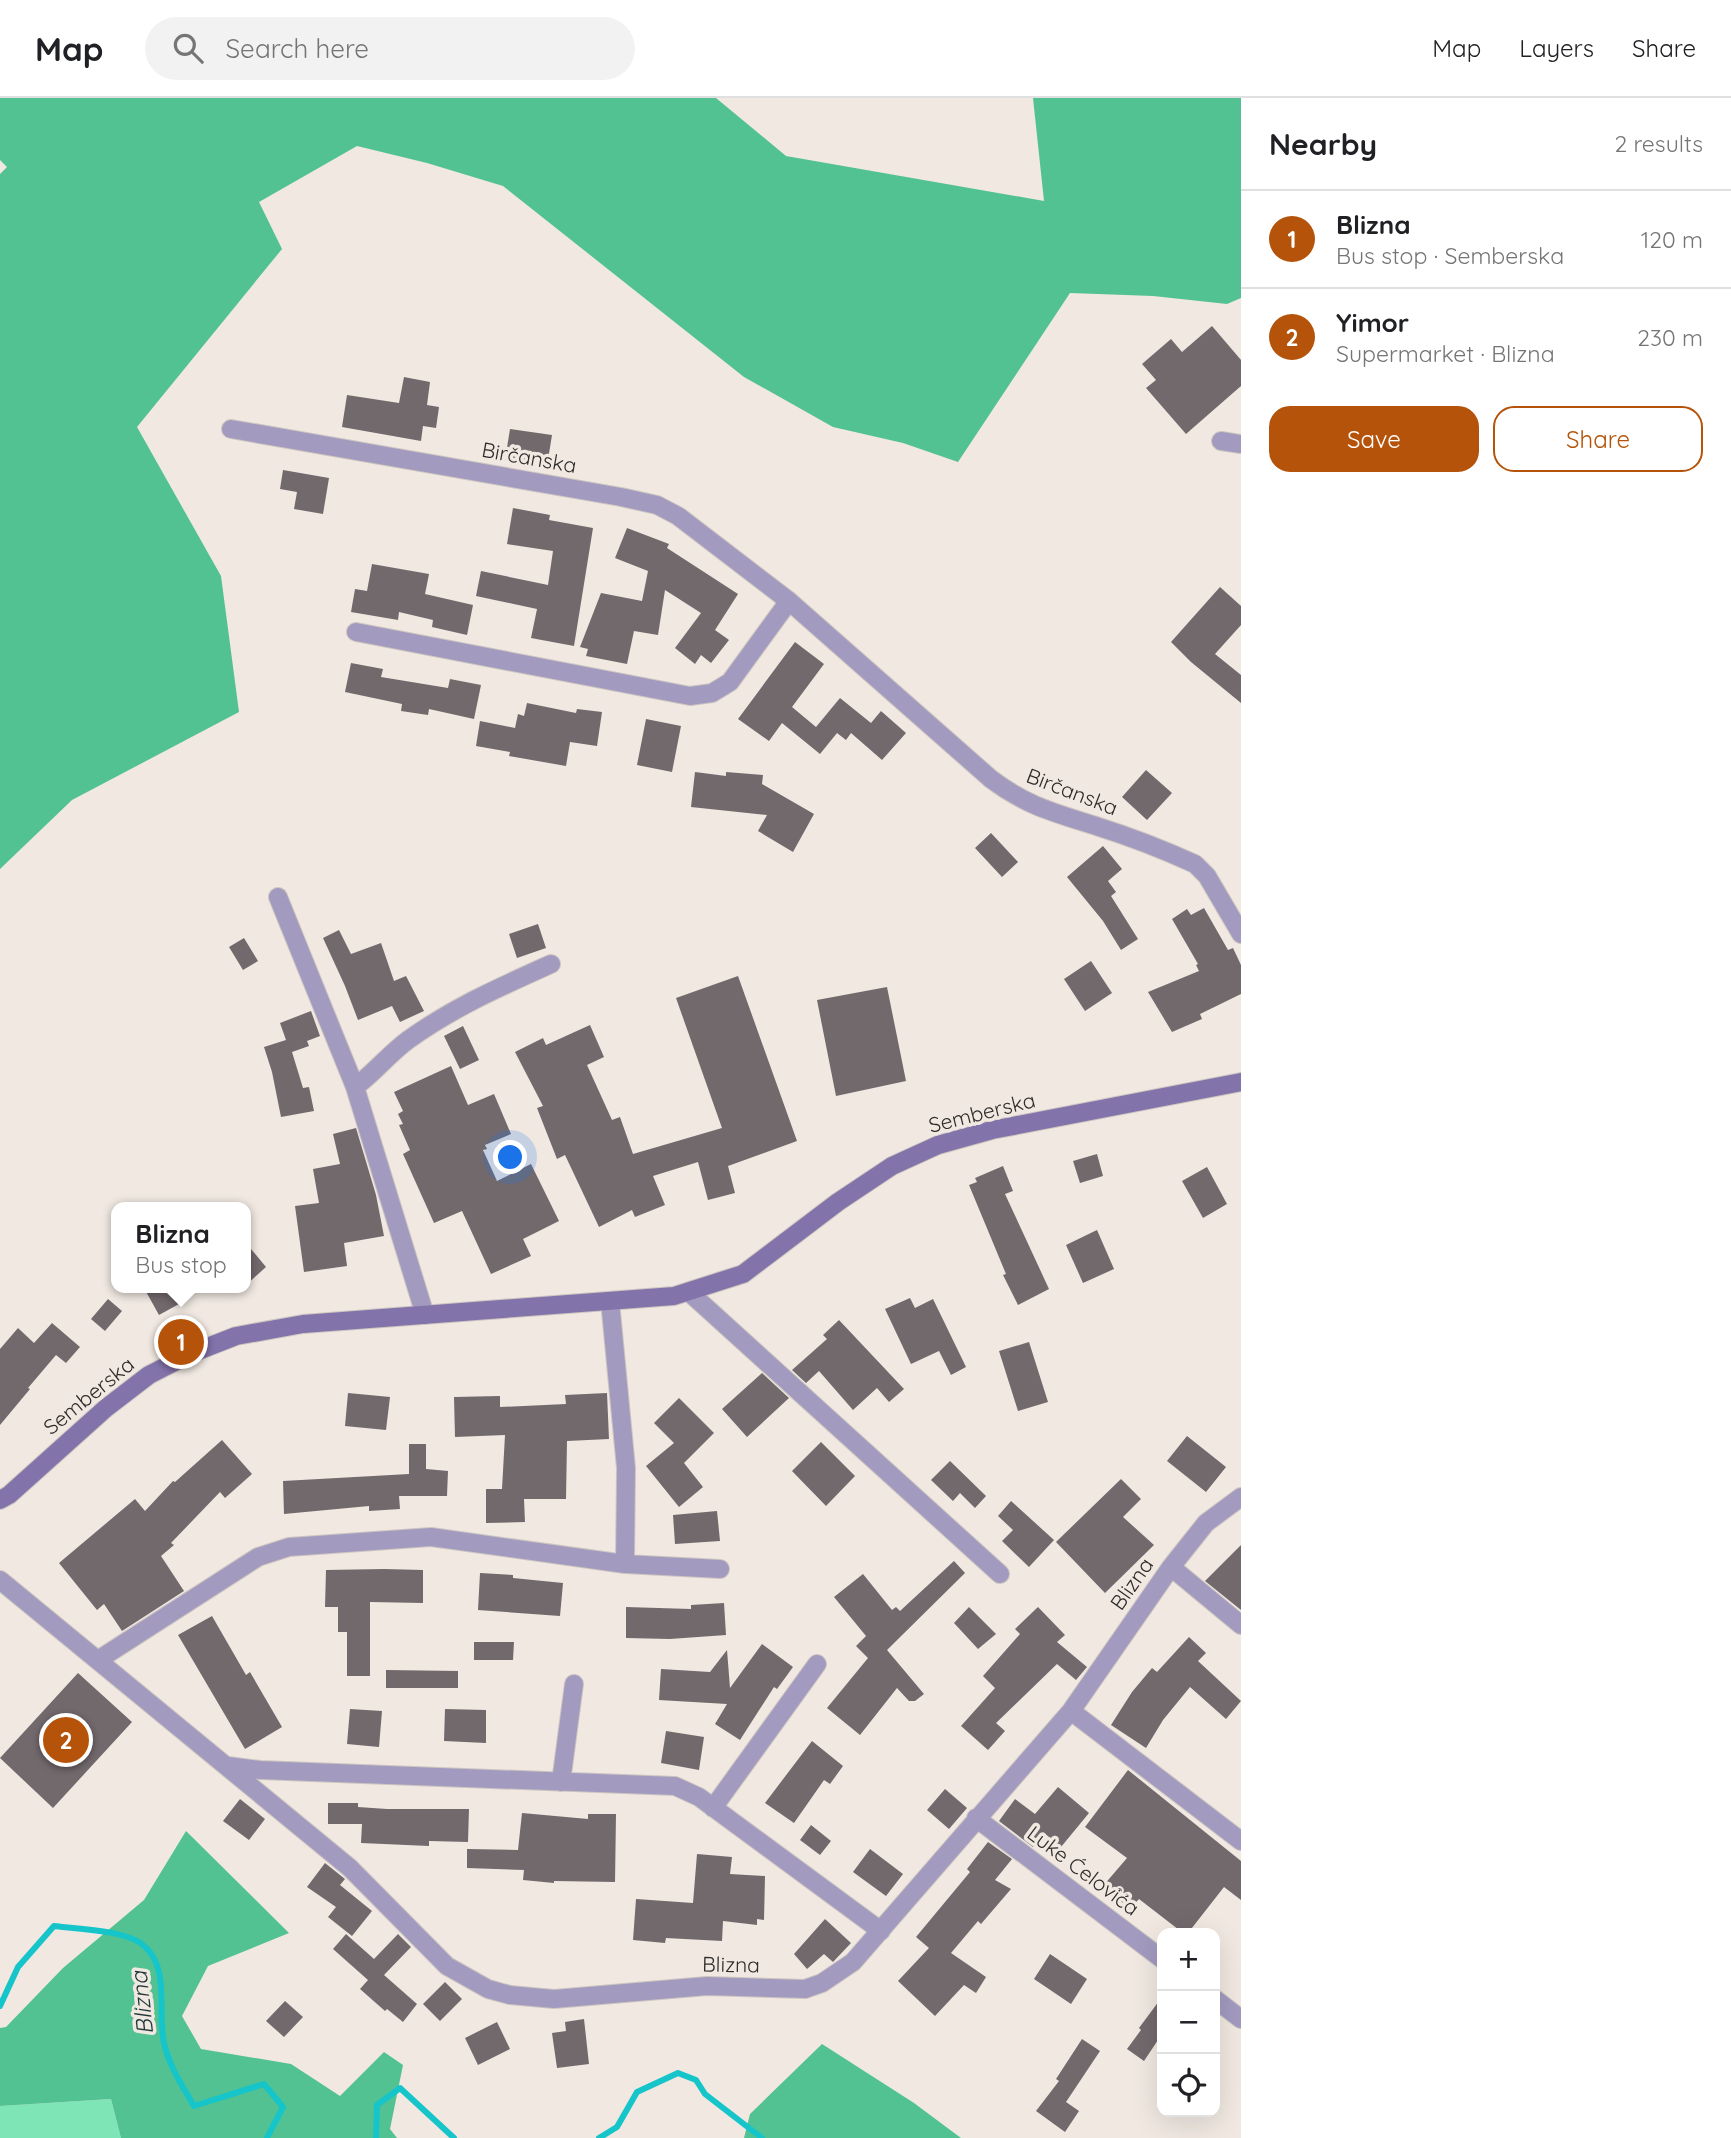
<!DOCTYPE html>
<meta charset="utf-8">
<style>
:root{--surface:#fff;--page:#f2f2f2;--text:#202124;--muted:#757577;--line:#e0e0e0;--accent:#b45309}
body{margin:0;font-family:Quicksand,sans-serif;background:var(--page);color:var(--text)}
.controls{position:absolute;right:21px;bottom:21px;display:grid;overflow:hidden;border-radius:14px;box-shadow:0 7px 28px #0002}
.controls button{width:63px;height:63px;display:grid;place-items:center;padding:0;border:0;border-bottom:2px solid var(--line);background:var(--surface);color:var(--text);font:35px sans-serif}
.you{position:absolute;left:511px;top:1060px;width:24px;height:24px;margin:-18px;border:5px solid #fff;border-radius:50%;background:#1a73e8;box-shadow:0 0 0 10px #1a73e833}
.badge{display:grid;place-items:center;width:46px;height:46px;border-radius:50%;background:var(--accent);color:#fff;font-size:23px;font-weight:700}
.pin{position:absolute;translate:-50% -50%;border:4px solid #fff;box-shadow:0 2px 7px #0006}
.popup{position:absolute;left:111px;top:1104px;width:140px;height:91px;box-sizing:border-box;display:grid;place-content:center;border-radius:14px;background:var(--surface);filter:drop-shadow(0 2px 5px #0005);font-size:23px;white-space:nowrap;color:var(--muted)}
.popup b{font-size:26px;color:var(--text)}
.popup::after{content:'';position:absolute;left:50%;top:100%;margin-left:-14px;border:14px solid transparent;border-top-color:var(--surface)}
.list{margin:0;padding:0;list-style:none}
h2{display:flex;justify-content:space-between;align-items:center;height:91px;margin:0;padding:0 28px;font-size:30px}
h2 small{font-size:23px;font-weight:400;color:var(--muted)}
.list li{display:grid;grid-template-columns:46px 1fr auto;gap:21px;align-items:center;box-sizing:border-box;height:98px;padding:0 28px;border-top:2px solid var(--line)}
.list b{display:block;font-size:26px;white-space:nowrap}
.list p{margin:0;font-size:23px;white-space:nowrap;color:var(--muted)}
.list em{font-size:23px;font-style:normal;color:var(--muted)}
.actions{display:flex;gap:14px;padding:21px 28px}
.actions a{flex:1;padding:16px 0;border:2px solid var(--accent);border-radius:21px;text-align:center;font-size:24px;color:var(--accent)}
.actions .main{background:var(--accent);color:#fff}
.icon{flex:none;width:38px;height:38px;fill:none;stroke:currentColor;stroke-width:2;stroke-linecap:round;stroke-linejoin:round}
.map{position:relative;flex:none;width:1241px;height:2040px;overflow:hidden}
header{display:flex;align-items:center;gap:42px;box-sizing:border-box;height:98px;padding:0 35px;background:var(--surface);border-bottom:2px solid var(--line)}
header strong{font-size:33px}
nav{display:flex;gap:38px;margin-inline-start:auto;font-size:24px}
.search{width:490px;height:63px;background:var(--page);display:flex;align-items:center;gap:18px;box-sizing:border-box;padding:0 24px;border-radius:38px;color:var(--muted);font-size:26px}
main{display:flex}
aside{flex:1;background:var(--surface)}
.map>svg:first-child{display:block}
.green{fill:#7de5b6}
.forest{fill:#52c293}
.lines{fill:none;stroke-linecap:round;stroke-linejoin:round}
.stream{stroke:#16c5ca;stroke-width:6}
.building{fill:#72696d}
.street-casing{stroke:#cdc6c0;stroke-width:20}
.secondary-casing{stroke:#cdc6c0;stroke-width:20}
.street{stroke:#a39ac0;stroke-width:18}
.secondary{stroke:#8273ab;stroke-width:18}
.labels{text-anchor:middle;stroke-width:7;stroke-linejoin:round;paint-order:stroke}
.street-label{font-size:21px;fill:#2e2b29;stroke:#f0e8e1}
.water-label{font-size:23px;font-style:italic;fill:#1e3738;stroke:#f0e8e1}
</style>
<header>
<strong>Map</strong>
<div class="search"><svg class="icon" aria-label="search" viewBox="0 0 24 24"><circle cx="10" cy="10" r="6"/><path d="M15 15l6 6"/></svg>Search here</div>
<nav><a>Map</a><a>Layers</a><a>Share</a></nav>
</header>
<main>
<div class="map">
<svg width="1241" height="2040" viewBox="0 0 1241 2040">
<rect width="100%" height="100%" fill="#f0e8e1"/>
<path class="green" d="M 111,2001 L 121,2040 L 0,2040 L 0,2008 Z"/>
<path class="forest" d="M 0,0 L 716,0 L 786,58 L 1044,103 L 1033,0 L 1241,0 L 1241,200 L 1227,206 L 1153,198 L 1070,195 L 958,364 L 903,345 L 833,329 L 744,279 L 503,88 L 427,65 L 357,48 L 259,104 L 282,151 L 137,329 L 221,478 L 239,614 L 72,702 L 0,771 L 0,76 L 7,69 L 0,62 Z
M 186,1733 L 289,1835 L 208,1868 L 182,1918 L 201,1951 L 291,1966 L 340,1998 L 384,1954 L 403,1967 L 390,2031 L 397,2040 L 121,2040 L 111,2001 L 0,2008 L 0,1930 L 6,1929 L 63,1870 L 144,1802 Z
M 822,1946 L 914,2005 L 961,2040 L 744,2040 L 750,2016 Z"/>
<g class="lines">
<path class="stream" d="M 0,1908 L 18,1869 L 54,1828 C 78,1831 125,1832 143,1847 C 171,1870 157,1914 164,1945 C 169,1968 183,1989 194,2008 L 264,1986 L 283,2009 L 267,2040
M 376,2040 L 377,2007 L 400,1990 L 454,2040
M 599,2040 L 617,2029 L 637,1994 L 678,1975 L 696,1982 L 705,1996 L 762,2040"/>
</g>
<path class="building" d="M 1212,228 L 1241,262 L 1241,288 L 1186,336 L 1146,290 L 1156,282 L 1142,266 L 1171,241 L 1182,254 Z
M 404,279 L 430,284 L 427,307 L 439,309 L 436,330 L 423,328 L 421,343 L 342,329 L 347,297 L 399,305 Z
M 510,331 L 552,337 L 547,368 L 505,362 Z
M 283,372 L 329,380 L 323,416 L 294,411 L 297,394 L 280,391 Z
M 513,410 L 550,417 L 549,422 L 593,430 L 574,548 L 531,540 L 537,511 L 476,498 L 481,473 L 548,487 L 553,453 L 507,446 Z
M 627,430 L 669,446 L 667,450 L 738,496 L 715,532 L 729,542 L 711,565 L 701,557 L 695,566 L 675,550 L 701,515 L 665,492 L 658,537 L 634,533 L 627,566 L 586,558 L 588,551 L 580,549 L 601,495 L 642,503 L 648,473 L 615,460 Z
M 372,466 L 429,476 L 425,496 L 473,507 L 467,537 L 432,529 L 433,522 L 399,514 L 398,522 L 351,514 L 355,491 L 367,493 Z
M 1220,489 L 1241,508 L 1241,527 L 1215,556 L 1241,577 L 1241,605 L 1191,564 L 1171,544 Z
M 795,544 L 824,566 L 792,609 L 816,629 L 840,600 L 871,625 L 881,613 L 906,635 L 882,662 L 851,635 L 846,642 L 837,635 L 820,656 L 782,625 L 769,643 L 738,621 Z
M 351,565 L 383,571 L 381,579 L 448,590 L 450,581 L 481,587 L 474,621 L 429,611 L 428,617 L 401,613 L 402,606 L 345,594 Z
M 527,605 L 576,615 L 577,611 L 602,614 L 597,648 L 570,644 L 566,668 L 509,658 L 510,654 L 476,648 L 480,623 L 515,630 L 518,616 L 524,618 Z
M 646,621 L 681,628 L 672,674 L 637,667 Z
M 1146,672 L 1172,695 L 1147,722 L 1122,699 Z
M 695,674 L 726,678 L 726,674 L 763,677 L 762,686 L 814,716 L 793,754 L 758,733 L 767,717 L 691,709 Z
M 991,735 L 1018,764 L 1002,779 L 975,750 Z
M 1103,748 L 1122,771 L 1108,783 L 1116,794 L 1111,798 L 1138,841 L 1121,852 L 1103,823 L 1067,779 Z
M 1204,810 L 1228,852 L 1233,850 L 1241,867 L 1241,896 L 1200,916 L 1202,921 L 1172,934 L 1148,894 L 1199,873 L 1196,867 L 1198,866 L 1172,821 L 1187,811 L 1191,817 Z
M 538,826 L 546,850 L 517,860 L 509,836 Z
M 339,832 L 351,856 L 381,845 L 394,883 L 406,878 L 424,913 L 400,924 L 392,908 L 358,922 L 345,888 L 323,840 Z
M 244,840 L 258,863 L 243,872 L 229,849 Z
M 1091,863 L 1112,895 L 1085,913 L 1064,881 Z
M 738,878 L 797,1043 L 728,1068 L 735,1095 L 708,1102 L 698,1064 L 653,1078 L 665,1107 L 635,1119 L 632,1112 L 599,1129 L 565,1057 L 557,1061 L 537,1010 L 543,1008 L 515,954 L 543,940 L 546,947 L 590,927 L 604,959 L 587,967 L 612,1022 L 620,1019 L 633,1056 L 722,1030 L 676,900 Z
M 887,889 L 906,983 L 836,998 L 817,902 Z
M 311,913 L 320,938 L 307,943 L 309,948 L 292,954 L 303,990 L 309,989 L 314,1013 L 281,1019 L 272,974 L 264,949 L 286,942 L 280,925 Z
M 463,928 L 479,962 L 460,971 L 444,938 Z
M 451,968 L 468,1007 L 494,996 L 511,1036 L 485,1047 L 487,1051 L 483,1052 L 497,1083 L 531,1066 L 559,1123 L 523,1141 L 531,1158 L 491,1176 L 462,1113 L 434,1125 L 403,1056 L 410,1052 L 399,1027 L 403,1026 L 398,1016 L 403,1013 L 394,994 Z
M 356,1030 L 376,1097 L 384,1138 L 344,1145 L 347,1168 L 304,1174 L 295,1108 L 319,1105 L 313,1071 L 340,1066 L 333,1036 Z
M 1097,1056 L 1103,1078 L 1080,1085 L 1073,1063 Z
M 1003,1068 L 1013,1093 L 1005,1096 L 1049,1191 L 1018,1207 L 1003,1177 L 1006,1176 L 969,1087 L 977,1084 L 975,1080 Z
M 1207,1069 L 1227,1106 L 1203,1120 L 1182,1083 Z
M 1097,1132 L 1114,1171 L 1083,1185 L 1066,1147 Z
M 246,1145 L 266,1169 L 246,1187 Z
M 144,1190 L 170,1190 L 179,1206 L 159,1217 Z
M 910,1200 L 915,1210 L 933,1201 L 966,1269 L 951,1277 L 939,1253 L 911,1266 L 885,1211 Z
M 108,1201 L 122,1213 L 105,1233 L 91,1221 Z
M 839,1222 L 904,1291 L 889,1304 L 877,1290 L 853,1312 L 819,1273 L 806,1285 L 792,1272 L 827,1241 L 823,1237 Z
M 52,1225 L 80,1249 L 66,1265 L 56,1257 L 28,1290 L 30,1291 L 0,1327 L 0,1251 L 18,1230 L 34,1245 Z
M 1029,1244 L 1048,1304 L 1018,1313 L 999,1253 Z
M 762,1275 L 789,1300 L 747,1339 L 722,1311 Z
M 348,1295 L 390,1299 L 386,1332 L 345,1328 Z
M 607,1295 L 609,1341 L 567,1343 L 566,1401 L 524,1401 L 525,1424 L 486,1425 L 486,1391 L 502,1391 L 505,1337 L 455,1339 L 454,1299 L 500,1298 L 500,1309 L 566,1306 L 565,1297 Z
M 679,1300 L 714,1335 L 684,1365 L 703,1389 L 679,1409 L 646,1368 L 674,1345 L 654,1325 Z
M 1187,1338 L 1226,1369 L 1206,1394 L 1167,1363 Z
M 222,1342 L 252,1376 L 225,1400 L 220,1394 L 171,1445 L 174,1447 L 161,1458 L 184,1493 L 122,1533 L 104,1506 L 97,1512 L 59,1465 L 135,1401 L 145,1413 L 173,1383 L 175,1384 Z
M 821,1344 L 855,1378 L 826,1408 L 792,1373 Z
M 409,1346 L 426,1346 L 426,1371 L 448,1373 L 447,1398 L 399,1398 L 400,1411 L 369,1413 L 369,1408 L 284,1416 L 283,1383 L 409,1376 Z
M 950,1363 L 986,1398 L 975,1410 L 960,1395 L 953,1403 L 931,1382 Z
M 1121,1381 L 1141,1401 L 1123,1419 L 1154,1447 L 1105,1495 L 1056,1444 Z
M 1011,1403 L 1054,1442 L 1029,1469 L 1002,1443 L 1013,1432 L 998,1418 Z
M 717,1413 L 720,1443 L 675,1446 L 673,1417 Z
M 1241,1447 L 1241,1512 L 1205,1483 Z
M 954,1463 L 965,1475 L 887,1552 L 924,1596 L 915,1603 L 909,1603 L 897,1590 L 860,1637 L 827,1610 L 868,1560 L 856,1548 L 866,1538 L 834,1499 L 863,1476 L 892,1512 L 896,1509 L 900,1513 Z
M 384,1471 L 423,1472 L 423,1505 L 370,1504 L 370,1578 L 347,1578 L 347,1534 L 338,1534 L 338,1509 L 325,1509 L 326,1472 Z
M 480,1475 L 513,1477 L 513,1480 L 563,1485 L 560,1518 L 478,1512 Z
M 724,1505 L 726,1537 L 670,1541 L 626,1540 L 626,1509 L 691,1511 L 691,1507 Z
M 969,1509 L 996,1536 L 978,1551 L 954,1525 Z
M 1038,1509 L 1065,1537 L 1057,1544 L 1087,1569 L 1076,1582 L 1057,1566 L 996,1625 L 1005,1633 L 988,1652 L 961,1628 L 995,1590 L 983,1578 L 1020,1536 L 1015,1531 Z
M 212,1518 L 246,1577 L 250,1574 L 282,1629 L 245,1651 L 178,1537 Z
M 1189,1539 L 1206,1555 L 1198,1563 L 1241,1603 L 1226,1621 L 1190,1589 L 1163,1622 L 1146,1650 L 1111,1627 L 1132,1594 L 1152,1570 L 1157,1574 Z
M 474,1544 L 514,1544 L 513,1562 L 474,1562 Z
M 762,1546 L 793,1569 L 777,1591 L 774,1589 L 740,1642 L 715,1626 L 727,1606 L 659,1602 L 661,1571 L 710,1574 L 727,1552 L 730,1590 Z
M 386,1572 L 458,1573 L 458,1590 L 386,1590 Z
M 78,1575 L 132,1624 L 53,1710 L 0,1660 Z
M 350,1611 L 382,1613 L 379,1649 L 347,1646 Z
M 445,1611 L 486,1612 L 486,1645 L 444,1643 Z
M 666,1633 L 704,1639 L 699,1672 L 661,1665 Z
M 812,1643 L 843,1668 L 830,1686 L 824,1682 L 794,1725 L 765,1705 Z
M 1128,1672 L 1241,1763 L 1241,1802 L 1224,1789 L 1188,1835 L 1183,1835 L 1139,1801 L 1130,1811 L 1103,1788 L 1127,1760 L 1085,1729 Z
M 1058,1689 L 1089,1715 L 1061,1749 L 1043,1734 L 1033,1749 L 999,1723 L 1015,1701 L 1035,1716 Z
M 945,1691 L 967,1710 L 949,1731 L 927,1712 Z
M 240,1701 L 265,1721 L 249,1742 L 223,1723 Z
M 328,1705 L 358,1705 L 358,1709 L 387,1711 L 469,1711 L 468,1744 L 429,1743 L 429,1748 L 361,1745 L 362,1726 L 328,1726 Z
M 522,1715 L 588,1721 L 588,1716 L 616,1716 L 615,1784 L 554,1783 L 554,1785 L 523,1782 L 524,1772 L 467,1770 L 467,1751 L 518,1752 Z
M 811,1727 L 831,1743 L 820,1757 L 800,1742 Z
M 988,1744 L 1012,1761 L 995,1782 L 1011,1791 L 981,1826 L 978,1823 L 951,1855 L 986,1879 L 976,1895 L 964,1887 L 935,1918 L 898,1883 L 929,1850 L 916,1839 L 970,1774 L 967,1771 Z
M 870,1751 L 903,1776 L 886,1798 L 853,1774 Z
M 697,1756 L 732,1759 L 730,1776 L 765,1778 L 764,1822 L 757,1821 L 757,1827 L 723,1823 L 722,1843 L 666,1840 L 665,1845 L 633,1842 L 636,1801 L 693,1805 Z
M 325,1765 L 345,1781 L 340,1787 L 372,1813 L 352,1838 L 328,1819 L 336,1809 L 307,1789 Z
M 825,1821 L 851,1845 L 833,1864 L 824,1856 L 807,1871 L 794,1856 Z
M 346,1836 L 374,1861 L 398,1836 L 411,1849 L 384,1877 L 417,1906 L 403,1924 L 387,1911 L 385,1913 L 360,1891 L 368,1882 L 333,1851 Z
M 1050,1856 L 1087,1881 L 1071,1906 L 1034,1881 Z
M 445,1884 L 462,1901 L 440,1923 L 423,1906 Z
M 1162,1899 L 1162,1936 L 1144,1963 L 1127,1951 L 1141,1932 L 1139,1930 Z
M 285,1903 L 303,1919 L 284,1939 L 266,1923 Z
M 584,1921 L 589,1966 L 557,1970 L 552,1935 L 566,1933 L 565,1924 Z
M 497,1924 L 510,1951 L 478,1967 L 465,1940 Z
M 1082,1941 L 1100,1953 L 1066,2004 L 1079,2013 L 1065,2034 L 1036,2013 L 1059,1983 L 1056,1981 Z"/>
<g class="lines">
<g class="street-casing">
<path id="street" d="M 231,331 L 621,399 L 657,407 L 678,418 L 789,503 L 991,681 C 1028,709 1056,715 1099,729 C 1131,739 1164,752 1195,766 L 1207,778 L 1241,836
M 1221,343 L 1241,346
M 356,534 L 690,598 L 712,595 L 730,584 L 789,503
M 278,799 L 355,989
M 689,1194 L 1000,1476
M 610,1203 L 626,1370 L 625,1466
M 425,1217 L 355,989 C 374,975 389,956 408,942 C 454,909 500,889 551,866
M 1171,1469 L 1241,1527
M 0,1482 L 350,1770 L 447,1868 L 488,1891 L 510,1897 L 554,1901 L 707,1888 L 805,1891 L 822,1885 L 853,1864 L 1071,1613 L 1171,1469 L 1206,1425 L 1241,1399
M 98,1562 L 258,1459 L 289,1449 L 431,1439 L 625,1466 L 720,1471
M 1071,1613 L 1241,1743
M 228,1668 L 260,1672 L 675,1688 L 699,1699 L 881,1833
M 561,1684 L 574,1586
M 713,1710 L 817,1566
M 976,1720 L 1162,1861
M 1215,1901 L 1241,1921"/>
</g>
<g class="secondary-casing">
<path id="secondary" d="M 0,1402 L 9,1397 L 106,1310 L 149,1277 L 190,1256 L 236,1238 L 303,1226 L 674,1198 L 743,1176 L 838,1104 L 892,1068 L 938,1047 L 992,1032 L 1241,984"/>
</g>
<use href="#street" class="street"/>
<use href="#secondary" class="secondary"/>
</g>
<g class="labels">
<g class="street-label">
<text transform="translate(529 360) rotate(10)" y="7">Birčanska</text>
<text transform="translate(1072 694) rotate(21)" y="7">Birčanska</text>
<text transform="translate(982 1015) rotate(-14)" y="7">Semberska</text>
<text transform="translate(89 1298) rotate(-39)" y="7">Semberska</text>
<text transform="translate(1132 1486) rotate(-55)" y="7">Blizna</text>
<text transform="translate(1083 1773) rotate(37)" y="7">Luke Ćelovića</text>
<text transform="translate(731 1867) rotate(1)" y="7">Blizna</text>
</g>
<g class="water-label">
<text transform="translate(142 1905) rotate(-96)" y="8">Blizna</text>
</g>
</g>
</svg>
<div class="controls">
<button>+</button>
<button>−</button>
<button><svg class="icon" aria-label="locate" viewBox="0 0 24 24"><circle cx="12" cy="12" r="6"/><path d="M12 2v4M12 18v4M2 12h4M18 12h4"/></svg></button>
</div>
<div class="you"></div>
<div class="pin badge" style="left:181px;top:1244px">1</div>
<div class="popup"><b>Blizna</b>Bus stop</div>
<div class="pin badge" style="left:66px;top:1642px">2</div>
</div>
<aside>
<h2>Nearby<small>2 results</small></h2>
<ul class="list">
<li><span class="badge">1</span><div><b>Blizna</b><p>Bus stop · Semberska</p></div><em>120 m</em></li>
<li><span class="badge">2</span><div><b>Yimor</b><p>Supermarket · Blizna</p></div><em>230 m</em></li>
</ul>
<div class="actions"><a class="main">Save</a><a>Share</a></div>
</aside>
</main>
